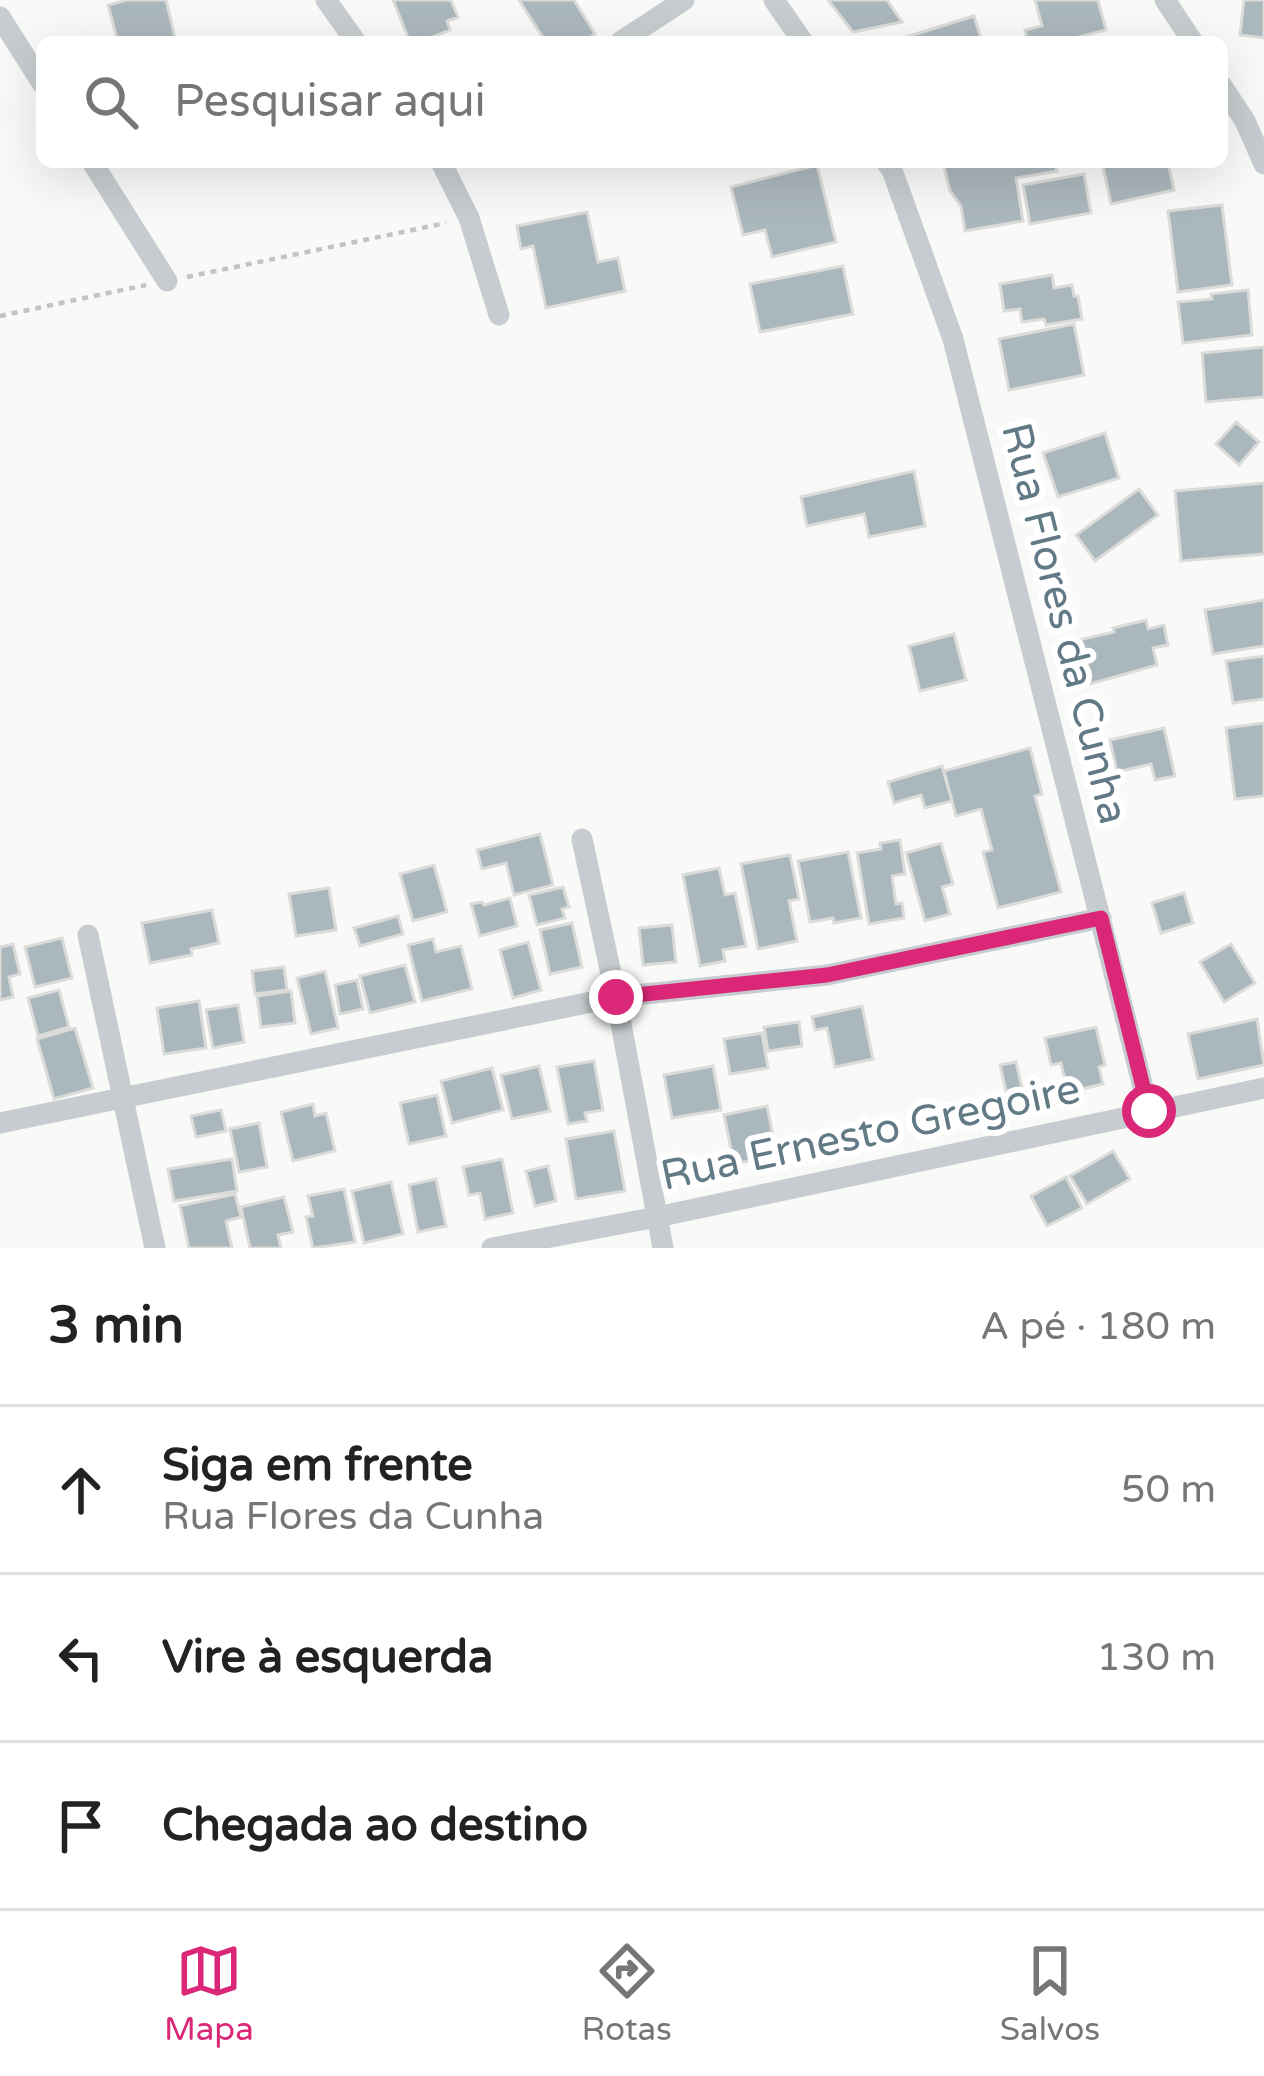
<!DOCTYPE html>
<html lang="pt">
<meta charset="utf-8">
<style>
:root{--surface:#fff;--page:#f2f2f2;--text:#222;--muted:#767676;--line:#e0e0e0;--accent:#db2777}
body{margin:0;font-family:"Varela Round",sans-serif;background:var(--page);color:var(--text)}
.stop{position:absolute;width:36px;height:36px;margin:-27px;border:9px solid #db2777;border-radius:50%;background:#fff}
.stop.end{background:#db2777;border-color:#fff;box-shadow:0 3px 12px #0008}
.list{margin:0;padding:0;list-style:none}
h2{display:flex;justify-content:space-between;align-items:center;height:156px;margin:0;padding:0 48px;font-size:51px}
h2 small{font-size:39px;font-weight:400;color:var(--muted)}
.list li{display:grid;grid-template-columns:78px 1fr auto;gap:36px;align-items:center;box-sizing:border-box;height:168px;padding:0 48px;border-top:3px solid var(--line)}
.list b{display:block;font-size:45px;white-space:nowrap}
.list p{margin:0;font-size:39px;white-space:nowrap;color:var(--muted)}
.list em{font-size:39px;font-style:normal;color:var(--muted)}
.icon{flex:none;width:66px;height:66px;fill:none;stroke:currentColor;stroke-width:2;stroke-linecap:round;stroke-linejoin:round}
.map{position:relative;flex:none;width:1264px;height:1248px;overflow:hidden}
.search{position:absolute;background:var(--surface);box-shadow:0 12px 48px #0002;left:36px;right:36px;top:36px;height:132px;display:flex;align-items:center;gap:30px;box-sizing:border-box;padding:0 42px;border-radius:18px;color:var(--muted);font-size:45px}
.sheet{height:660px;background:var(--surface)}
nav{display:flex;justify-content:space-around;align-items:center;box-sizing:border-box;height:168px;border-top:3px solid var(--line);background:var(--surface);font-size:33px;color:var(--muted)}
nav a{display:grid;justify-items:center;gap:6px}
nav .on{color:var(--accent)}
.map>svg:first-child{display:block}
.building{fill:#aab7bc;stroke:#dbdbd9;stroke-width:3}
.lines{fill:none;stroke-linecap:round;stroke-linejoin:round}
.path{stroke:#c0c4c5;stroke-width:4.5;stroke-dasharray:6 6;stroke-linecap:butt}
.minor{stroke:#c6cccf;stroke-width:21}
.route{stroke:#db2777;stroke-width:15}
.labels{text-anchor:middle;stroke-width:12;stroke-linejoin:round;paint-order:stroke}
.street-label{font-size:42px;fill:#617a85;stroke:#fff}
</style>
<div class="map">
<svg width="1264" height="1248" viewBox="0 0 1264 1248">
<rect width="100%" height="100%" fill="#f9f9f7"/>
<path class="building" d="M 127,0 L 166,0 L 176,42 L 118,42 L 108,5 Z
M 393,0 L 451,0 L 458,17 L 447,21 L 450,30 L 420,42 L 410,42 Z
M 519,0 L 574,0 L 595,34 L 583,42 L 546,42 Z
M 828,0 L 887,0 L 902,22 L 853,32 Z
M 1035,0 L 1098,0 L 1106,30 L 1059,42 L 1028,42 L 1025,30 L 1042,26 Z
M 1244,0 L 1264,0 L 1264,38 L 1240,35 Z
M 974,16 L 982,42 L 890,42 Z
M 943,162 L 1054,162 L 1057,171 L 1016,178 L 1023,221 L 965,231 L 961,206 L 950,191 Z
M 1102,162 L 1168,162 L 1174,190 L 1111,204 Z
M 817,165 L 836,242 L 772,257 L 765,230 L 743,235 L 731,187 Z
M 1084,174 L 1091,213 L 1030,224 L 1023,185 Z
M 1222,205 L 1232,285 L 1178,292 L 1168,211 Z
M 587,212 L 598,262 L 618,258 L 625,291 L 546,308 L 533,246 L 521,249 L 517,226 Z
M 843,266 L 853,314 L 760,332 L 750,284 Z
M 1052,275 L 1054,288 L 1072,285 L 1074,296 L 1078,296 L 1082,319 L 1046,325 L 1044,319 L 1022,322 L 1020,309 L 1004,311 L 1000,284 Z
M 1248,290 L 1252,335 L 1183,343 L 1178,302 L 1212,299 L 1211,294 Z
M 1074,324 L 1084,375 L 1009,390 L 999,339 Z
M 1264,347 L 1264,397 L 1206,402 L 1202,353 Z
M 1236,422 L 1259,442 L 1239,465 L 1216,444 Z
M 1105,433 L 1119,478 L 1058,497 L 1043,453 Z
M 914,471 L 925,526 L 869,537 L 864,514 L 807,526 L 801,497 Z
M 1264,483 L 1264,554 L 1181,561 L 1175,491 Z
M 1139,489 L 1158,515 L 1095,561 L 1076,535 Z
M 1264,600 L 1264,646 L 1213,654 L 1205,610 Z
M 1146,620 L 1148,629 L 1164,625 L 1168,645 L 1153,648 L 1157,665 L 1090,684 L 1079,640 L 1114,632 L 1113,628 Z
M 954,634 L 966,680 L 920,691 L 909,646 Z
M 1264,656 L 1264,699 L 1233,703 L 1226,661 Z
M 1264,723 L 1264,796 L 1235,799 L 1226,728 Z
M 1164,728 L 1175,776 L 1155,780 L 1151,764 L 1117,772 L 1110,740 Z
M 1030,748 L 1042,794 L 1035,796 L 1061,892 L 998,908 L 983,852 L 992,850 L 981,809 L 956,816 L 944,771 Z
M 942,766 L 952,801 L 925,808 L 921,795 L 894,803 L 888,782 Z
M 540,834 L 553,885 L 514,895 L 506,863 L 482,869 L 477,850 Z
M 900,840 L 905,874 L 892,876 L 896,904 L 902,903 L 904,918 L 869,924 L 857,853 L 881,849 L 880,843 Z
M 941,843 L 953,884 L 942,887 L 950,914 L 925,921 L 906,853 Z
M 848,852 L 861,918 L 834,923 L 833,918 L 810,922 L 798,861 Z
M 790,855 L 799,899 L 789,901 L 797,941 L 758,949 L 741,864 Z
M 434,865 L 447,912 L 413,921 L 400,874 Z
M 719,868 L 725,895 L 735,893 L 746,946 L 723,950 L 725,961 L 700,966 L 683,875 Z
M 563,887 L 569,907 L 562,909 L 565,918 L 537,925 L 529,895 Z
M 329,888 L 336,930 L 296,936 L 289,894 Z
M 1184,893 L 1193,923 L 1161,933 L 1152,903 Z
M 510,898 L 517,926 L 480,936 L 471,904 L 482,902 L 484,905 Z
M 212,910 L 219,943 L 191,949 L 192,955 L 150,963 L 142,923 Z
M 398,916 L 403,934 L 360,946 L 354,928 Z
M 572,923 L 582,967 L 550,974 L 540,930 Z
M 672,925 L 676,962 L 643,965 L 639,928 Z
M 62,938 L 72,978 L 35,987 L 25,947 Z
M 433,939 L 436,952 L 461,946 L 472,989 L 422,1001 L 408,945 Z
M 528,942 L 541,990 L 513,998 L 500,950 Z
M 13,944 L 20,974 L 9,977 L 13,997 L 0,1000 L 0,947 Z
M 1231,944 L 1255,983 L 1224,1002 L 1200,962 Z
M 405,965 L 415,1002 L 370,1013 L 360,976 Z
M 284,967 L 287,990 L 255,994 L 252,971 Z
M 325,971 L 338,1028 L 311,1034 L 297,978 Z
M 357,980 L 363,1009 L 340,1014 L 335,985 Z
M 59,990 L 69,1027 L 38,1036 L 28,998 Z
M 291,991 L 295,1023 L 261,1027 L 257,996 Z
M 199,1001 L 206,1048 L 164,1054 L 157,1008 Z
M 238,1005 L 244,1042 L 213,1048 L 206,1010 Z
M 862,1006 L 873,1059 L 835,1067 L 827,1028 L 815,1030 L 812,1017 Z
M 1257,1019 L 1264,1065 L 1198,1079 L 1188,1034 Z
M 799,1022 L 802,1046 L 768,1051 L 764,1027 Z
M 1096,1027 L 1105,1065 L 1099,1067 L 1103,1084 L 1068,1092 L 1061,1063 L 1051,1065 L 1045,1038 Z
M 75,1028 L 93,1088 L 54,1099 L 37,1039 Z
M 762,1033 L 768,1068 L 730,1074 L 724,1039 Z
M 594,1061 L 603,1110 L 585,1113 L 587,1121 L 568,1124 L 557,1067 Z
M 1016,1062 L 1022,1088 L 1006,1091 L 1000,1065 Z
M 539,1066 L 550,1111 L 512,1119 L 501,1075 Z
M 713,1066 L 721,1110 L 672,1118 L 664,1075 Z
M 492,1068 L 503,1110 L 452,1123 L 441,1081 Z
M 437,1095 L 446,1136 L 409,1144 L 400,1103 Z
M 313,1104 L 315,1116 L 326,1113 L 335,1151 L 293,1161 L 281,1112 Z
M 767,1106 L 777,1155 L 734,1164 L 724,1115 Z
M 221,1110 L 226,1131 L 196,1137 L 191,1116 Z
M 259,1123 L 267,1167 L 239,1172 L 230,1129 Z
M 614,1131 L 625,1191 L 576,1199 L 566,1139 Z
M 1113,1151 L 1130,1179 L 1087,1204 L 1070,1176 Z
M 232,1159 L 237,1191 L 174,1201 L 168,1169 Z
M 502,1159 L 513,1213 L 485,1219 L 480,1193 L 469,1195 L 463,1167 Z
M 548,1166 L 556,1201 L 535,1206 L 526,1171 Z
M 1066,1177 L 1082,1208 L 1047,1226 L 1031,1196 Z
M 436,1179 L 446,1226 L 418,1232 L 409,1185 Z
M 391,1182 L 403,1234 L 364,1243 L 352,1191 Z
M 344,1189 L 355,1242 L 313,1248 L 306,1217 L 313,1216 L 308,1196 Z
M 235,1194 L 241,1217 L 226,1221 L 232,1248 L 189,1248 L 180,1206 Z
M 284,1197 L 293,1232 L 278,1235 L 281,1248 L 250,1248 L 241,1207 Z"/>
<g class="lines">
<path class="path" d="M 187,277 L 446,223
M 0,316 L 146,285"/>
<path class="minor" d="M 326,0 L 356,42
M 774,0 L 803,42
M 1165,0 L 1193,42
M 0,17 L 42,83
M 620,42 L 684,0
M 1222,86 L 1245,121 L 1264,164
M 92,162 L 167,281
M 441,162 L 469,218 L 499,315
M 886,162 L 892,170 L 953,339 L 1149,1111
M 582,839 L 616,997 L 663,1248
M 88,935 L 155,1248
M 0,1123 L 616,997 L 827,975 L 1101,918
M 492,1248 L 657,1217 L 1264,1088"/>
</g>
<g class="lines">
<path class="route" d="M 616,997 L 827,975 L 1101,918 L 1149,1111"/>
</g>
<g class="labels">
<g class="street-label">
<text transform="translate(1066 623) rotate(76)" y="15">Rua Flores da Cunha</text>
<text transform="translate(870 1131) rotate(-12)" y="15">Rua Ernesto Gregoire</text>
</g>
</g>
</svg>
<div class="stop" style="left:1149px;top:1111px"></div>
<div class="stop end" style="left:616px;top:997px"></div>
<div class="search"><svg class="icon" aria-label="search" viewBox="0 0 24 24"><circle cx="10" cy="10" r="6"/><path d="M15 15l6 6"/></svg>Pesquisar aqui</div>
</div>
<section class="sheet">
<h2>3 min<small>A pé · 180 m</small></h2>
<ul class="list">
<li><svg class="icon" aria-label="ahead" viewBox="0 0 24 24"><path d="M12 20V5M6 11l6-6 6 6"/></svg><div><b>Siga em frente</b><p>Rua Flores da Cunha</p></div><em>50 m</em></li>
<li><svg class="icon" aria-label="left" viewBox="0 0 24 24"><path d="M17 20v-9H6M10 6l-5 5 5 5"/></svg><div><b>Vire à esquerda</b></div><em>130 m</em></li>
<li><svg class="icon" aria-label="arrive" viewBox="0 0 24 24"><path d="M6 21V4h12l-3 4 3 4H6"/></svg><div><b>Chegada ao destino</b></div></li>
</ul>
</section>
<nav>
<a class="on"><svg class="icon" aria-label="map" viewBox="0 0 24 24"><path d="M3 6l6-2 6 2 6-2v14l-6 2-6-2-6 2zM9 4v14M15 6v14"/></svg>Mapa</a>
<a><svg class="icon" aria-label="directions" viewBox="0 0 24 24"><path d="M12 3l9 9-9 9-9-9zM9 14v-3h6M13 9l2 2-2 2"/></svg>Rotas</a>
<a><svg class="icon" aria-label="saved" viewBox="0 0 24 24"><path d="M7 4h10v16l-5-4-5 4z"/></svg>Salvos</a>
</nav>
